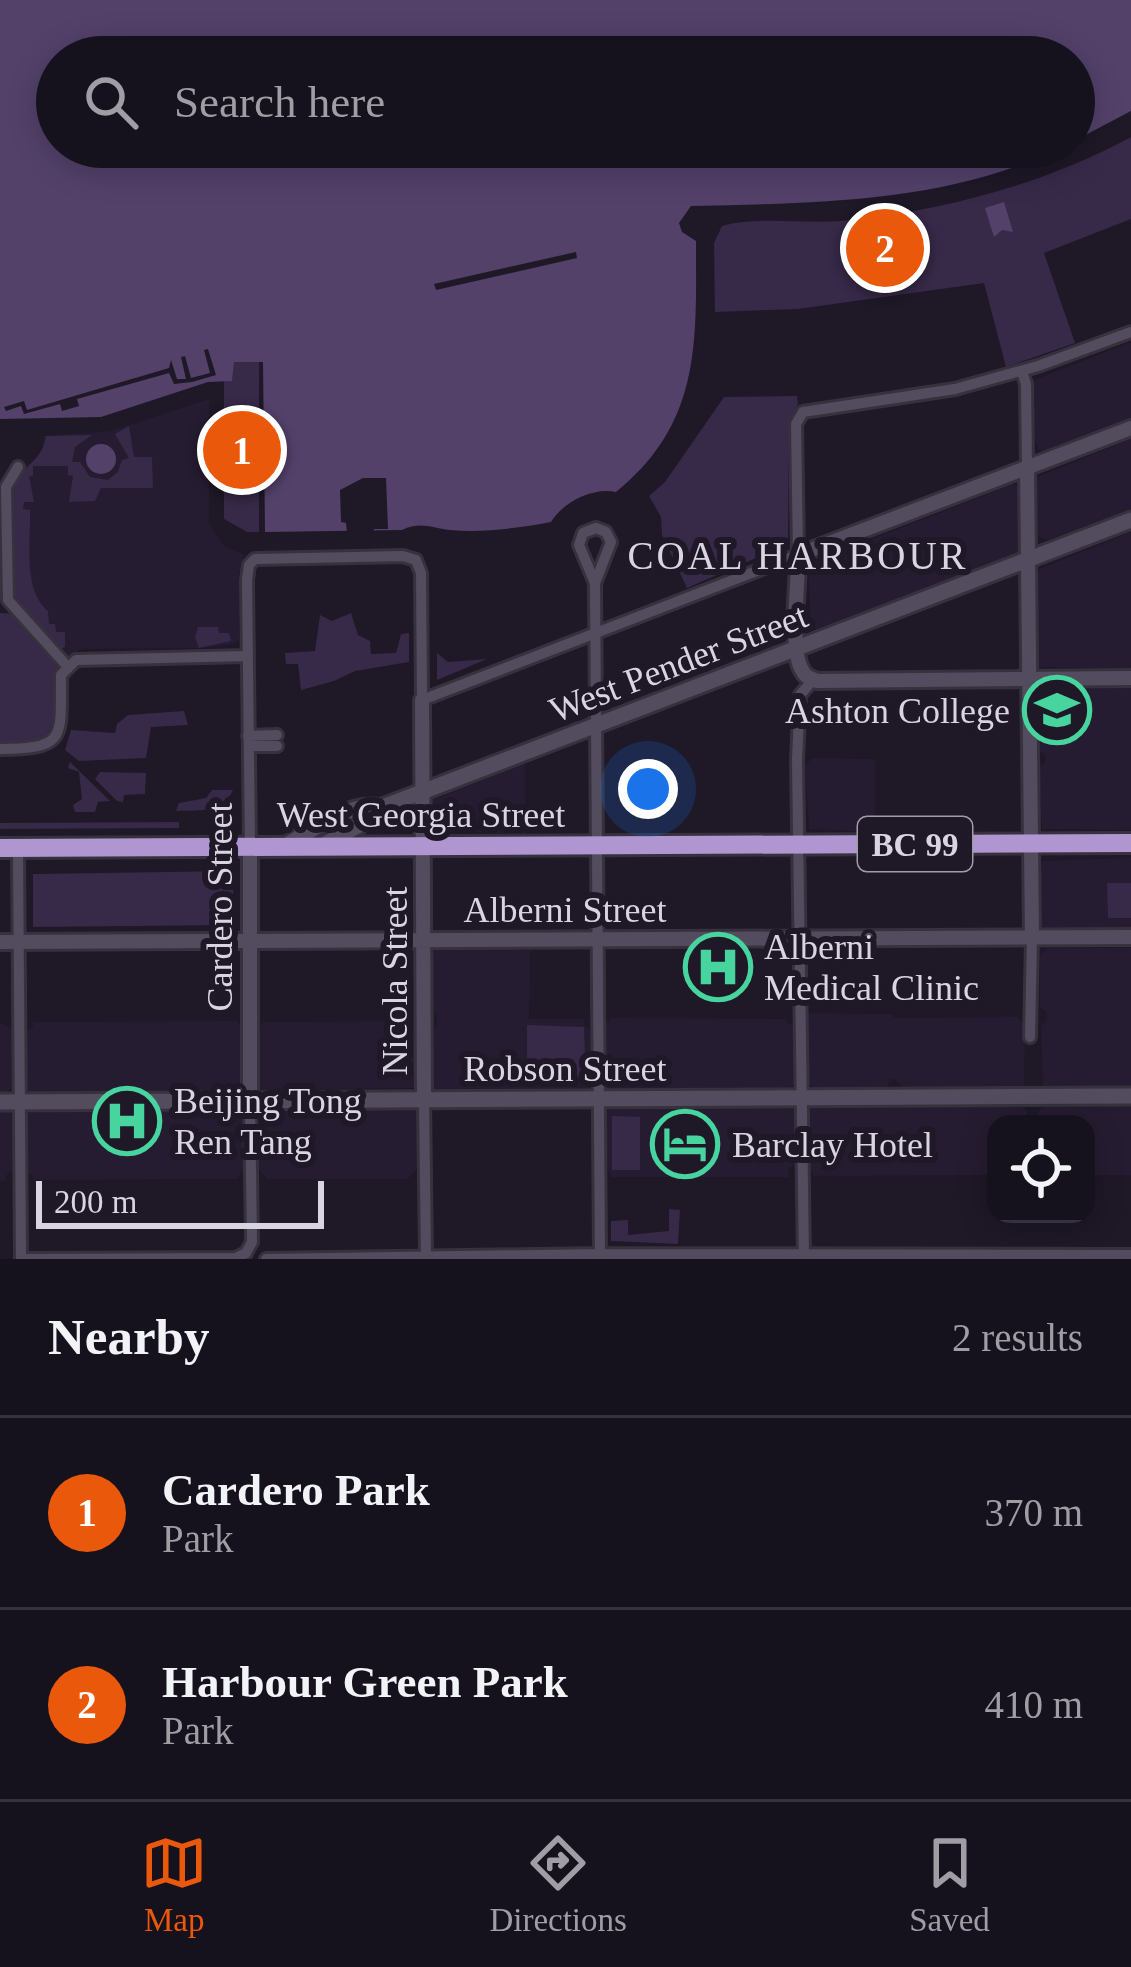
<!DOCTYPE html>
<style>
:root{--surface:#16121d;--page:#1f1b26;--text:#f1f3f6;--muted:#9e9ea4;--line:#35323b;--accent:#ea580c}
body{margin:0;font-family:"Times New Roman",serif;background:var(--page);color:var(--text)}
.controls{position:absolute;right:36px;bottom:36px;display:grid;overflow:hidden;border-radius:24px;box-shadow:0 6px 30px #0003}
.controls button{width:108px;height:108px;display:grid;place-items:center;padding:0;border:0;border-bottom:3px solid var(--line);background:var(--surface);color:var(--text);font:60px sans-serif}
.scale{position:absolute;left:36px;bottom:30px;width:288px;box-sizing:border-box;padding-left:12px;border:6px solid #d9d5e0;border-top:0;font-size:33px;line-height:42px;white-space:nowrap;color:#d9d5e0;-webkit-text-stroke:9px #1e1827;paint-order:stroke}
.you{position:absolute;left:648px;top:789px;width:42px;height:42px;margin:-30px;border:9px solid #fff;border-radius:50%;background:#1a73e8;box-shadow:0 0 0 18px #1a73e833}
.badge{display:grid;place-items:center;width:78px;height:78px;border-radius:50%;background:var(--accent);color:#fff;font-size:39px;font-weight:700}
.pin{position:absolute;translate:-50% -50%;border:6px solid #fff;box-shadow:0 3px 12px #0006}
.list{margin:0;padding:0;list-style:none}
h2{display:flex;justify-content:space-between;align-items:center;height:156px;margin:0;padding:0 48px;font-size:51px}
h2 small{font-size:39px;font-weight:400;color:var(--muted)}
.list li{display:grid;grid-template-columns:78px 1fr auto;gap:36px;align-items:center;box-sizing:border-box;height:192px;padding:0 48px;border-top:3px solid var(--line)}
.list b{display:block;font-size:45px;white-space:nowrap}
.list p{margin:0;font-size:39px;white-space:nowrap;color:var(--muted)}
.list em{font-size:39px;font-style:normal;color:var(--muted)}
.icon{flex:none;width:66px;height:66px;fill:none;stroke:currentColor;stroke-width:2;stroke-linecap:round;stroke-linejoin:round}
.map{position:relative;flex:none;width:1131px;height:1259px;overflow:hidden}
.search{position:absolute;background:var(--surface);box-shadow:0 6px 30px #0003;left:36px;right:36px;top:36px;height:132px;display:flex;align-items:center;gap:30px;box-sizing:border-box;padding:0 42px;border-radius:66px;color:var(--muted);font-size:45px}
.sheet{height:540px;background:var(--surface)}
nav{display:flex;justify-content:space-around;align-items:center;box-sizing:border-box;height:168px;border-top:3px solid var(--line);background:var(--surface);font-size:33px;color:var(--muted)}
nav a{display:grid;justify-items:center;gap:6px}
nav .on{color:var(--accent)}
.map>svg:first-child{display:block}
.built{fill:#261c31}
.green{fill:#372948}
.water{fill:#53416a}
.pier{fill:#1e1827}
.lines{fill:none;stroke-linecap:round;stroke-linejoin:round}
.minor-casing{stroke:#36323d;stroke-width:16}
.tertiary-casing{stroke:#36323d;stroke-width:20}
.secondary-casing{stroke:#36323d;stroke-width:21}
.trunk-casing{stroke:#36323d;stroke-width:24}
.minor{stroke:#534c5e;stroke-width:10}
.tertiary{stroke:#534c5e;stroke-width:14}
.secondary{stroke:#534c5e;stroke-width:15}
.trunk{stroke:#af96d0;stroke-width:18}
.labels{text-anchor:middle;stroke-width:12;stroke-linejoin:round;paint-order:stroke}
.shield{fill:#1e1827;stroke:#a19ca8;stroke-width:3}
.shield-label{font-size:33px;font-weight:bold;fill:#d9d5e0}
.street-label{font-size:36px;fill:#d9d5e0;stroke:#1e1827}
.poi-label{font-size:36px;fill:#d9d5e0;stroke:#1e1827;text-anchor:start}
.neighbourhood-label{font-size:39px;letter-spacing:3px;fill:#d9d5e0;stroke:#1e1827}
</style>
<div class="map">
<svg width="1131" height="1259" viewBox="0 0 1131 1259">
<rect width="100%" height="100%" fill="#1e1827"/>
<path class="built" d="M 1131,342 L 1131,420 L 1045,452 L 1039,450 L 1033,435 L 1034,380 Z
M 209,399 L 209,523 L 223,545 L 244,555 L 239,572 L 239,640 L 229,645 L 199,648 L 83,649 L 63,658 L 11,597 L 10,494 L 18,473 L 41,454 L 44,436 L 111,431 Z
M 1131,439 L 1131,509 L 1048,540 L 1039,537 L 1034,522 L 1037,477 Z
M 1010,482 L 1020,488 L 1018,553 L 817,629 L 811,627 L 808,571 L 812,562 L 1001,489 Z
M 1131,532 L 1131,669 L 1037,667 L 1037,570 Z
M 1038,685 L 1131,685 L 1131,830 L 1042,829 L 1039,767 L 1045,763 L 1045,755 L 1038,750 L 1039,728 L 1035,722 Z
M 812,758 L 875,759 L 875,832 L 809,829 L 805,766 Z
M 525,764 L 525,834 L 436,831 L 429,825 L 432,800 Z
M 1131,858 L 1131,928 L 1041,927 L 1038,920 L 1042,861 Z
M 1048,948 L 1131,948 L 1131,1087 L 1043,1088 L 1041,1025 L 1046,1022 L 1047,1013 L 1040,1007 L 1040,956 Z
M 435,950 L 530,950 L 529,1019 L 584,1019 L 584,1025 L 591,1029 L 589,1088 L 432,1089 L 431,1030 L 437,1026 L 437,1015 L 431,1009 L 430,956 Z
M 807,1013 L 891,1014 L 895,1018 L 1018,1017 L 1025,1027 L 1024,1085 L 1008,1090 L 903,1088 L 895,1079 L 890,1080 L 886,1089 L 813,1089 L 807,1080 Z
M 612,1018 L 787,1019 L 787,1024 L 794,1025 L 794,1085 L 785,1089 L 609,1089 L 604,1083 L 603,1025 Z
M 237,1021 L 244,1030 L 244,1089 L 241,1092 L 30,1092 L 26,1086 L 26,1030 L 33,1028 L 33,1022 Z
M 411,1021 L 411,1026 L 418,1029 L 416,1088 L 261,1090 L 258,1085 L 258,1029 L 263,1022 Z
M 0,1023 L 13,1029 L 13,1086 L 7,1093 L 0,1093 Z
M 967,1102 L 1017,1102 L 1027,1112 L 1027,1124 L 996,1124 L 996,1175 L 814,1176 L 810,1168 L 807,1115 L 811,1108 L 961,1106 Z
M 1046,1102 L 1131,1106 L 1131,1175 L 1086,1175 L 1086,1124 L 1038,1124 L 1038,1112 Z
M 797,1107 L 800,1119 L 795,1126 L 795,1163 L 788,1170 L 788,1177 L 612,1177 L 605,1164 L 604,1116 L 610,1108 Z
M 239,1109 L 244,1115 L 246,1164 L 238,1179 L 33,1180 L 33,1175 L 24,1172 L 24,1117 L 33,1110 Z
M 412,1109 L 418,1113 L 418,1167 L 408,1179 L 267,1179 L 258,1169 L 262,1110 Z
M 0,1111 L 10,1112 L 14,1118 L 14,1170 L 6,1175 L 6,1181 L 0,1181 Z"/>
<path class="green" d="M 1131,137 L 1131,219 L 1044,253 L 1075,343 L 1006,367 L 984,283 L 798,309 L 715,312 L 714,243 L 722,226 C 759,216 803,224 841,221 C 942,211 1042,185 1131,137 Z
M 233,362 L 259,362 L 259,532 L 247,532 L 224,519 L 224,381 L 232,381 Z
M 797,396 L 798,404 L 789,422 L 788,544 L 687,588 L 662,535 L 661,517 L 649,496 L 665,482 L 724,397 Z
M 129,426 L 134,457 L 152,457 L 153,488 L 101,488 L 95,501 L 69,502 L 73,476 L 68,475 L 68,466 L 33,466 L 33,476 L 29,476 L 34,502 L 24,502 L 23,509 L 30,510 C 31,541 22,589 48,611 L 49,624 L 55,624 L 56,632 L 65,632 L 65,647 L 57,650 L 12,596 L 14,483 C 26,464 43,459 46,436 L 92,435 L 75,447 L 72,462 L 80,462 L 90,477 L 108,480 L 118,472 L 122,460 L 129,458 L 115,434 Z
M 0,613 L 16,614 L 60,661 C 46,687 65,722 40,741 L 0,742 Z
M 351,613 L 358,635 L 370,641 L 371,654 L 396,653 L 401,634 L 409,633 L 409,662 L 355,671 L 334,681 L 301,690 L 298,664 L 286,664 L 285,653 L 315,651 L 320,615 L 332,621 Z
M 198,627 L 218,627 L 219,633 L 229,633 L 231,641 L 199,648 L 195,637 Z
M 437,653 L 448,662 L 487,659 L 437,680 Z
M 184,711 L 188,725 L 151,727 L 146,758 L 79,761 L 65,750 L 71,730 L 115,733 L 117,724 L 128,715 Z
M 70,762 L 110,801 L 98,802 L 95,812 L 75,812 L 73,805 L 82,799 L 79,772 L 68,768 Z
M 100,772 L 146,773 L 145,794 L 124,795 L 123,802 L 117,801 L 95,779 Z
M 212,790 L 233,790 C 222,814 199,810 176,811 L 179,803 L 206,798 Z
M 179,822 L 179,828 L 0,829 L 0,823 Z
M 233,871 L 234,925 L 33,927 L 33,874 Z
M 1107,883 L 1131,883 L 1131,918 L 1108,918 Z
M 527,1025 L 584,1027 L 586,1083 L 527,1084 Z
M 612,1116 L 640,1117 L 640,1170 L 612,1170 Z
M 669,1209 L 680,1210 L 678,1244 L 611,1241 L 611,1221 L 628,1220 L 628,1235 L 669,1231 Z"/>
<path class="water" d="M 0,0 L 1131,0 L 1131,111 L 1074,141 L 1074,57 L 57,57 L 57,147 L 1062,147 C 948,203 815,203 691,206 L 679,223 L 682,232 L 696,241 C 696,342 702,422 616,492 C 593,487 563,502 551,522 C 518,528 484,533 450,530 C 431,528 421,521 402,530 L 265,532 L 263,362 L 234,362 L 232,381 L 208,382 L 101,417 L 0,419 Z
M 1004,202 L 1013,232 L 1002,230 L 994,237 L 985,208 Z
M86 459a15 15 0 1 1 30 0a15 15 0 1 1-30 0Z"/>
<path class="pier" d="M 576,252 L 577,258 L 436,290 L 434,284 Z
M 208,349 L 216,375 L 192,382 L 174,384 L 169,373 L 77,399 L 79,406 L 62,411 L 60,404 L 24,414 L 21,406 L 6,411 L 4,407 L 24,401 L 27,410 L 169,368 L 171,360 L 177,379 L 186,379 L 181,357 L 185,356 L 191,378 L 210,373 L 204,350 Z
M 363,478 L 386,478 L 388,529 L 374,529 L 372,534 L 347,532 L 346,523 L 341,522 L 340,490 Z"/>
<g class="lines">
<g class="minor-casing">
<path id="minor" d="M 1022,371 L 1026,384 L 1027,468
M 18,467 L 6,487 L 8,600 L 67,666
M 595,583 L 579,545 L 583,533 L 596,528 L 606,532 L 611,542 L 595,583 L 600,1256
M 248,736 L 277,735
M 249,746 L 277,746
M 0,749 C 69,749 60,736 61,675 L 76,660 L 248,656
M 250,847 L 247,580 L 249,565 L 255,559 L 403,556 L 416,560 L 421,573 L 422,700 L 798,555 L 796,424 L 803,412 L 955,389 L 1038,366 L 1131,332
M 18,848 L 21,1259
M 1030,1037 L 1032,937
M 424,1099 L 426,1259
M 28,1259 L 236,1258 L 246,1253 L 252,1242 L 250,1100
M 266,1259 L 600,1254 L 1131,1255
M 804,1259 L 797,759 L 800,695 L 813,680"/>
</g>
<g class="tertiary-casing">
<path id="tertiary" d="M 1131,428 L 798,555 C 799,581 789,649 802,670 C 806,678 809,677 817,681 L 1131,678
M 1027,468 L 1032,937
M 422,700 L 424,1099
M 250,847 L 250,1100
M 0,942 L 1131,937"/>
</g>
<g class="secondary-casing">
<path id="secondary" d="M 285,846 C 311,831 350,801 380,808 L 1131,520
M 318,848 L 374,817 L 380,808
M 0,1102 L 1131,1096"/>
</g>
<g class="trunk-casing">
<path id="trunk" d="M 0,848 L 1131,843"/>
</g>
<use href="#minor" class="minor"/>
<use href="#tertiary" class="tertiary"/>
<use href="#secondary" class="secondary"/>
<use href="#trunk" class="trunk"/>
</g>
<defs>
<g id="university-ring" transform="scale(3.45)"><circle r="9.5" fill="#1e1827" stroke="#47d49e" stroke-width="1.5"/><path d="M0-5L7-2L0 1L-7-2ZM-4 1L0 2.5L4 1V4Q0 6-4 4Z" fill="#47d49e"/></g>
<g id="hospital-ring" transform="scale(3.45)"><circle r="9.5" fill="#1e1827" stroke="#47d49e" stroke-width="1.5"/><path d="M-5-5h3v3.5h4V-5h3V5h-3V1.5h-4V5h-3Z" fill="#47d49e"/></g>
<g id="hotel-ring" transform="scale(3.45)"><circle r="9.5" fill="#1e1827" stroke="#47d49e" stroke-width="1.5"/><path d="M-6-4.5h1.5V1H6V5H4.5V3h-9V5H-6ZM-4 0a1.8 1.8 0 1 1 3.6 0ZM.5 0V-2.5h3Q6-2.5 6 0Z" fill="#47d49e"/></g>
</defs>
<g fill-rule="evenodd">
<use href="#university-ring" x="1057" y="710"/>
<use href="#hospital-ring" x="718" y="967"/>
<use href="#hospital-ring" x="127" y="1121"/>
<use href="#hotel-ring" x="685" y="1144"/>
</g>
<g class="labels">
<rect class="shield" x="858" y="817" width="114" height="54" rx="9"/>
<g class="shield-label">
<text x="915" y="856">BC 99</text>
</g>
<g class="street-label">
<text transform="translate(678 662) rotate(-21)" y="13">West Pender Street</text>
<text x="421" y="827">West Georgia Street</text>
<text transform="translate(219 907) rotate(-90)" y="13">Cardero Street</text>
<text x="565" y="922">Alberni Street</text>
<text transform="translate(394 981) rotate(-90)" y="13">Nicola Street</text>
<text x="565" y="1081">Robson Street</text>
</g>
<g class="poi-label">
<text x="1010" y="723" text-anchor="end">Ashton College</text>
<text x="764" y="959">Alberni<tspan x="764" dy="41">Medical Clinic</tspan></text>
<text x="174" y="1113">Beijing Tong<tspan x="174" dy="41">Ren Tang</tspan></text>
<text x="732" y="1157">Barclay Hotel</text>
</g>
<g class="neighbourhood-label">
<text x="798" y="569">COAL HARBOUR</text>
</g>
</g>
</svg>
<div class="controls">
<button><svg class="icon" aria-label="locate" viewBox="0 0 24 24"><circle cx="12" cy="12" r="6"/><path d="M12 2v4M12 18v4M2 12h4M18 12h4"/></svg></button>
</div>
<div class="scale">200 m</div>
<div class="you"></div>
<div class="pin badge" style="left:242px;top:450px">1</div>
<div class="pin badge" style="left:885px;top:248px">2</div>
<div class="search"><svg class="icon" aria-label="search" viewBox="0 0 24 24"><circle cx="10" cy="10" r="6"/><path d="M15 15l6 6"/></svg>Search here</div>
</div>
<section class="sheet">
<h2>Nearby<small>2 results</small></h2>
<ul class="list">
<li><span class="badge">1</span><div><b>Cardero Park</b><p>Park</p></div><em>370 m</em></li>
<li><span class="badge">2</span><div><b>Harbour Green Park</b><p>Park</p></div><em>410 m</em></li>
</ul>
</section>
<nav>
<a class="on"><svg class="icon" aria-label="map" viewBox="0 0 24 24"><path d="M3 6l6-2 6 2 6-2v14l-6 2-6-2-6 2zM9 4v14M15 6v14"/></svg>Map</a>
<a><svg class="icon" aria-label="directions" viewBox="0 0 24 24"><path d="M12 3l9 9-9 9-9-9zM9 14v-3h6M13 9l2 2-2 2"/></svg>Directions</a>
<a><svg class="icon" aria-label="saved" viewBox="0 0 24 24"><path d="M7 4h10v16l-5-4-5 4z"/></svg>Saved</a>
</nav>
